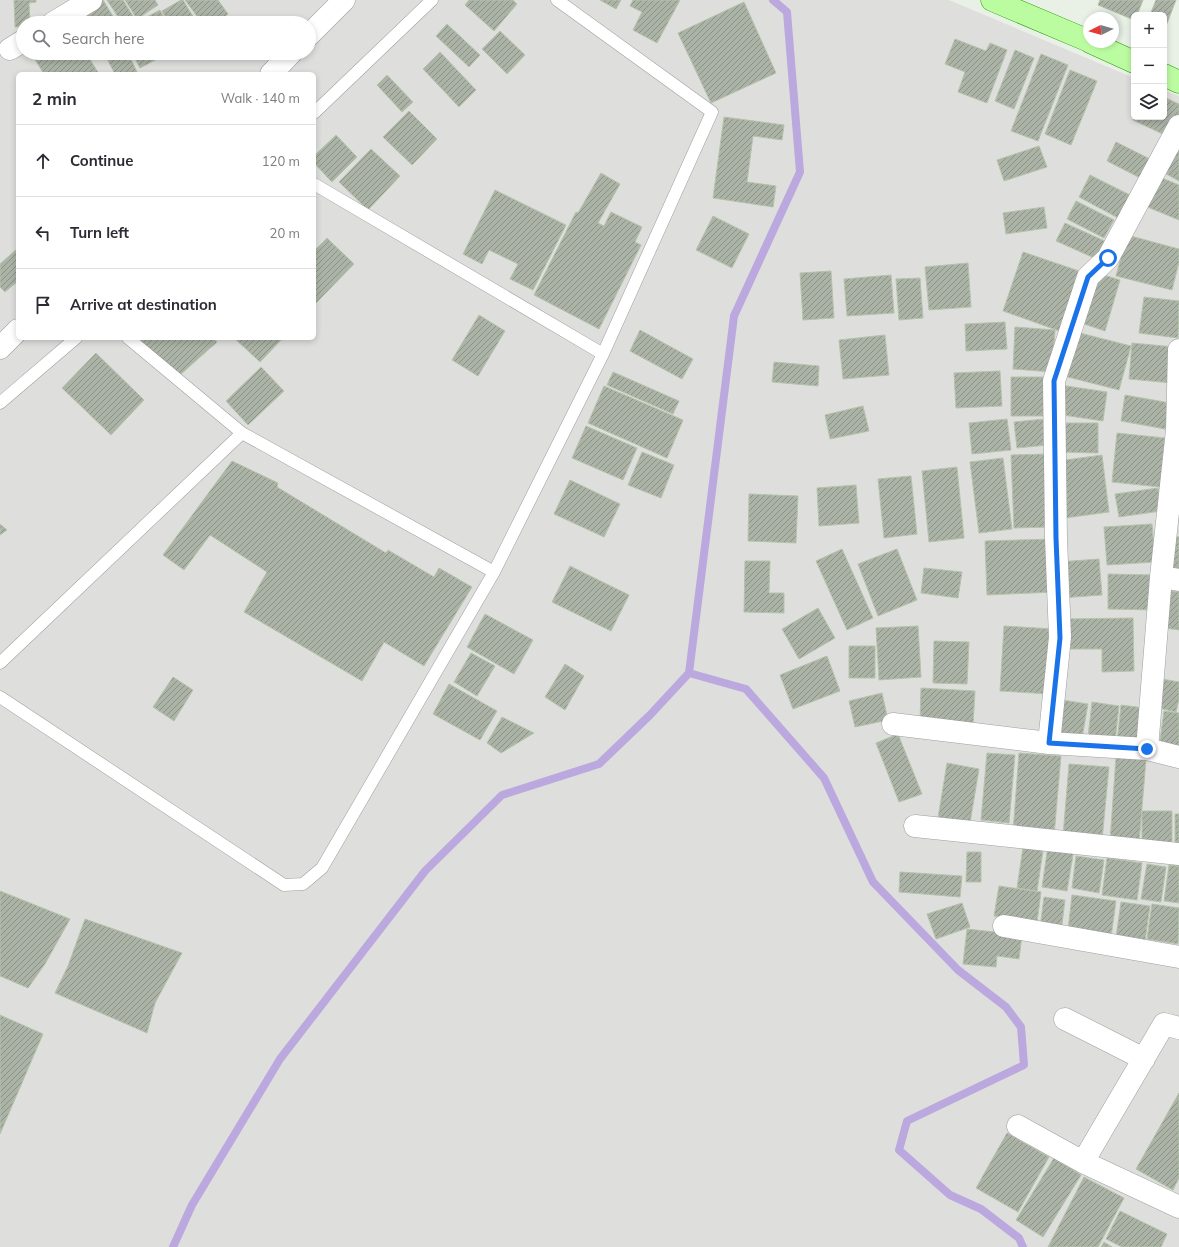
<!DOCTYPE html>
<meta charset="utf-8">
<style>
:root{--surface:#fff;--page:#f7f7f7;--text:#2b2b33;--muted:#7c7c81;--line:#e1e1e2}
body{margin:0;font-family:Mulish,sans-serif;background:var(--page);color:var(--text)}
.controls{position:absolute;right:12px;top:12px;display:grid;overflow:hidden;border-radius:6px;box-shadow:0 2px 6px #0003}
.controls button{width:36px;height:36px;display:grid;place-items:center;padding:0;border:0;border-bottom:1px solid var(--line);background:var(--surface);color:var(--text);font:20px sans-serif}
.compass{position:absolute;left:1083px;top:12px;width:36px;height:36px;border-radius:50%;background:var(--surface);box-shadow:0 2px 6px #0003;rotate:264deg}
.stop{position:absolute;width:12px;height:12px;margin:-9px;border:3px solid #1a73e8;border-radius:50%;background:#fff}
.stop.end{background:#1a73e8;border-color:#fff;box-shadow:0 1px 4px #0008}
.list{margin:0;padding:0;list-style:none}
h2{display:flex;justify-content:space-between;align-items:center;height:52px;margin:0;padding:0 16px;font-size:17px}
h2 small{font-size:13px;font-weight:400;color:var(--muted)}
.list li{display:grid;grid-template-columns:26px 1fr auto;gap:12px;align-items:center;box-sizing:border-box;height:72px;padding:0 16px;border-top:1px solid var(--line)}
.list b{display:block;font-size:15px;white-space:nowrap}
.list em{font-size:13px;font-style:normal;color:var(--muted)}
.icon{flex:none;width:22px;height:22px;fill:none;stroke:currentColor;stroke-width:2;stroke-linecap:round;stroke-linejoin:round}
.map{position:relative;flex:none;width:1179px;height:1247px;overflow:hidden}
.search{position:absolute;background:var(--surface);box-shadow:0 2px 6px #0003;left:16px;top:16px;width:300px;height:44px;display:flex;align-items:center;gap:10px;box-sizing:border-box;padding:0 14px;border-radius:22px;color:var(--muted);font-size:15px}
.panel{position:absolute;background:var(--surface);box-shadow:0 2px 6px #0003;left:16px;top:72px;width:300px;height:268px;border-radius:6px}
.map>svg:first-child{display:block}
.residential{fill:#dedfdd;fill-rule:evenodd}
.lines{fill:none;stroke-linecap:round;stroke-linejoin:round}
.stream{stroke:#bba8de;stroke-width:8}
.building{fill:url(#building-hatch);stroke:#b4c3a9}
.service-casing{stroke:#9e9e9e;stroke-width:13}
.minor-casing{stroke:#9e9e9e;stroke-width:23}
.primary-casing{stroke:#209d00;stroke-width:23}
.service{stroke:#fff;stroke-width:12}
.minor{stroke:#fff;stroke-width:22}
.primary{stroke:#bcfca1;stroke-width:22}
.route{stroke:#1a73e8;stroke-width:5}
</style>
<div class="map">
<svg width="1179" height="1247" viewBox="0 0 1179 1247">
<defs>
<pattern id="building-hatch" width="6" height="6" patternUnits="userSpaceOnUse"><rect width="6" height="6" fill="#abb3a6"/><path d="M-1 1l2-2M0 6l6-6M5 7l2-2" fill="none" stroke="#8b9187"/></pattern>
</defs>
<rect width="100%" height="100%" fill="#e9f1e7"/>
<path class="residential" d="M 0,0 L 949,0 L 1134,78 L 1134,117 L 1164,117 L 1164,90 L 1179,96 L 1179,1247 L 0,1247 ZM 23,23 L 309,23 L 309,53 L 23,53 ZM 18,74 L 314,74 L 314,338 L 18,338 Z"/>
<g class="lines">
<path class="stream" d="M 689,673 L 746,689 L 824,778 L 873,882 L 958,970 L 1006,1007 L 1021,1027 L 1024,1065 L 907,1121 L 899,1150 L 950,1195 L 981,1209 L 1019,1238 L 1023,1247
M 173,1247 L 192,1205 L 280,1059 L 425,871 L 502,795 L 599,764 L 650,715 L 689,673 L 734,316 L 800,172 L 787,12 L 773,0"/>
</g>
<path class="building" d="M 14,0 L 36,0 L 36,2 L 29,3 L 30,23 L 23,23 L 23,27 L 15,27 Z
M 101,0 L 103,0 L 117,23 L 78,23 L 74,17 Z
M 107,0 L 123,0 L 136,21 L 133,23 L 122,23 Z
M 125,0 L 155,0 L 158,5 L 137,19 Z
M 181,0 L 183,0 L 197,23 L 169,23 L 162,11 Z
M 185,0 L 218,0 L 228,14 L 216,23 L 202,23 Z
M 469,0 L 513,0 L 517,4 L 494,31 L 465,5 Z
M 600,0 L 621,0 L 616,9 Z
M 633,0 L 680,0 L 657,43 L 633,30 L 642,12 L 630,6 Z
M 1100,0 L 1143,0 L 1137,15 L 1134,15 L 1134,20 L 1098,5 Z
M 1156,0 L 1176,0 L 1164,31 L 1164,15 L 1150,15 Z
M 744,2 L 776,73 L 711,103 L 678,33 Z
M 160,10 L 167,23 L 141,23 L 140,21 Z
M 447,24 L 480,55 L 469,67 L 436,36 Z
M 500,31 L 525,55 L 507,74 L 482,49 Z
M 955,39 L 986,51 L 990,43 L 1007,50 L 987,103 L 958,92 L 965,72 L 945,64 Z
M 1015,50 L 1034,58 L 1014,109 L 995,101 Z
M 440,52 L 476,90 L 459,107 L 423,69 Z
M 31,53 L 86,53 L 99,74 L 44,74 Z
M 104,53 L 128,53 L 138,74 L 115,74 Z
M 132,53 L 154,53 L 157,59 L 140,68 Z
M 158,53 L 171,53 L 161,59 Z
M 1041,54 L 1068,65 L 1038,141 L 1011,131 Z
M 1070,70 L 1097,81 L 1071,145 L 1045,134 Z
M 387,75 L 413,102 L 402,112 L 377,85 Z
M 1164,97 L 1179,104 L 1179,115 L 1169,137 L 1133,120 L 1134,117 L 1164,117 Z
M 409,111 L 437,139 L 412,165 L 383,137 Z
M 724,117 L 784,125 L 782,140 L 753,136 L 747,182 L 776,186 L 773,207 L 713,198 Z
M 1179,130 L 1179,181 L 1159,170 Z
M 336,135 L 357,157 L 332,182 L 314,163 L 314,156 Z
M 1116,142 L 1156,162 L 1146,181 L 1107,161 Z
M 1039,146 L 1047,167 L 1004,181 L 997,160 Z
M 371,149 L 400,176 L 368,210 L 339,182 Z
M 601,173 L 620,184 L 598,223 L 604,226 L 611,212 L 642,227 L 635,242 L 641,245 L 599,329 L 534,295 L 576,212 L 578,213 Z
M 1090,175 L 1132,196 L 1120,219 L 1079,197 Z
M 1157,176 L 1179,185 L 1179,220 L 1145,206 Z
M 495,190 L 566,225 L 533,290 L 510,279 L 518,264 L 489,250 L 482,264 L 463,254 Z
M 1076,201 L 1114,220 L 1104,238 L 1067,219 Z
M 1044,207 L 1047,228 L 1006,234 L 1003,213 Z
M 713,216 L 749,234 L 732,268 L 696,250 Z
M 1065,223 L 1109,243 L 1101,261 L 1056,241 Z
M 1127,235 L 1179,249 L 1179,262 L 1172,290 L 1116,276 Z
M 327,238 L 354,264 L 314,305 L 314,251 Z
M 18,248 L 18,281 L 5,292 L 0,287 L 0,264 Z
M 1023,252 L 1085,273 L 1065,333 L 1003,311 Z
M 968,263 L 971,307 L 929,310 L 925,267 Z
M 831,271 L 834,318 L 803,320 L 800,273 Z
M 1097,273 L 1120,280 L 1105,331 L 1081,323 Z
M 891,275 L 894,313 L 847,316 L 844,279 Z
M 920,278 L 923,318 L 899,320 L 896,279 Z
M 1144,297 L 1179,301 L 1178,338 L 1139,333 Z
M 479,315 L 505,331 L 478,376 L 452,360 Z
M 1005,322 L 1007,349 L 966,351 L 965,324 Z
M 1015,327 L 1055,330 L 1052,372 L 1013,369 Z
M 640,330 L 693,359 L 682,379 L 630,351 Z
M 1072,331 L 1131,346 L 1119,390 L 1060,375 Z
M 885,335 L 889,375 L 843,379 L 839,340 Z
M 133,338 L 213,338 L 217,342 L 180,375 Z
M 234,338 L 283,338 L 260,362 Z
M 1132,343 L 1175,347 L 1172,383 L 1129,379 Z
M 96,353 L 144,400 L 111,435 L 62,388 Z
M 774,362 L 819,366 L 818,386 L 772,382 Z
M 261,367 L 284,391 L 248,425 L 226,401 Z
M 1000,371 L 1002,406 L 956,408 L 954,373 Z
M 613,372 L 679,401 L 673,414 L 607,385 Z
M 1011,377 L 1050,377 L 1049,416 L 1011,416 Z
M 1060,385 L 1107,392 L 1103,421 L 1056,414 Z
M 604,386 L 683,420 L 667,458 L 588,423 Z
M 1125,395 L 1170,403 L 1165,429 L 1121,421 Z
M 863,406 L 869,431 L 830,439 L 825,415 Z
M 1007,419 L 1011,450 L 972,454 L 969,423 Z
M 1045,419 L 1048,445 L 1017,448 L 1014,422 Z
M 1059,423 L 1098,423 L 1098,453 L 1059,452 Z
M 586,426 L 637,448 L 623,480 L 572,458 Z
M 1117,433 L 1165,438 L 1160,487 L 1112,482 Z
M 642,452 L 674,465 L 661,498 L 628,485 Z
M 1049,454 L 1051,527 L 1014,528 L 1011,455 Z
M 1102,455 L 1109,512 L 1065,518 L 1058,461 Z
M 1003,458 L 1012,529 L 979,533 L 970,462 Z
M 232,461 L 278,483 L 277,487 L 386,553 L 388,550 L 434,577 L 439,568 L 472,587 L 424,666 L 384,642 L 362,681 L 244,612 L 267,572 L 210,535 L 184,570 L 163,555 Z
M 957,467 L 964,538 L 929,542 L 922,471 Z
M 911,476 L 917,534 L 884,538 L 878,479 Z
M 570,480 L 620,504 L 604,537 L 554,514 Z
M 856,485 L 859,523 L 819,526 L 817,488 Z
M 1158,488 L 1161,511 L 1119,517 L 1115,494 Z
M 749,494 L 798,496 L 796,543 L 748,541 Z
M 0,524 L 7,530 L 0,535 Z
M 1152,524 L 1155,562 L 1107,565 L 1104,527 Z
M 1169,535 L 1179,537 L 1179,577 L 1164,575 Z
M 1052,539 L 1054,592 L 987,595 L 985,541 Z
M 842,549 L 873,618 L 847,630 L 816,561 Z
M 897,549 L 917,600 L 878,616 L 858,564 Z
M 1099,559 L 1102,595 L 1061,598 L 1058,562 Z
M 745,561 L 770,561 L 769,593 L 784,593 L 784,613 L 744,612 Z
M 570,566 L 629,595 L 611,631 L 552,602 Z
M 924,568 L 962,572 L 958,598 L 921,593 Z
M 1108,574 L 1154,575 L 1154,610 L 1108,609 Z
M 1171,591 L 1179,592 L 1179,630 L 1165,628 Z
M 818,608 L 835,638 L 799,659 L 782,629 Z
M 485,614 L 533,640 L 514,674 L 467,647 Z
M 1133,618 L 1134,671 L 1102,672 L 1102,649 L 1064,649 L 1063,619 Z
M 918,626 L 921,677 L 879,680 L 876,628 Z
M 1004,626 L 1054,629 L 1050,694 L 1000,691 Z
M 934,641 L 969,642 L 967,684 L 933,683 Z
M 849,646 L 875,646 L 875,678 L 849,678 Z
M 471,653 L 495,666 L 477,696 L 454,682 Z
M 827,656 L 840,691 L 793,709 L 780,675 Z
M 565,664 L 584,676 L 565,710 L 545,697 Z
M 173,677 L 193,690 L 174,721 L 153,707 Z
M 1156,678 L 1179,682 L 1179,699 L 1176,712 L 1150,706 Z
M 449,684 L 497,711 L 480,740 L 433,714 Z
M 921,688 L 975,691 L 973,726 L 920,723 Z
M 882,693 L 888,720 L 855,727 L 849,701 Z
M 1056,699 L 1088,704 L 1082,738 L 1051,732 Z
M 1092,702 L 1119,706 L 1115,741 L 1088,737 Z
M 1121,705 L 1145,708 L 1141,746 L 1117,742 Z
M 1164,711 L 1179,713 L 1179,751 L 1159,748 Z
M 502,717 L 534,733 L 501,753 L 487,743 Z
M 898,734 L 922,794 L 899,802 L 876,743 Z
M 987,753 L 1015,755 L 1009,823 L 981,820 Z
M 1019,753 L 1061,756 L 1054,836 L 1013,832 Z
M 1116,757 L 1146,760 L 1139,843 L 1110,841 Z
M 947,763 L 979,769 L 970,823 L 938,818 Z
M 1069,764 L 1109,767 L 1102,840 L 1063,836 Z
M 1142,811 L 1172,811 L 1172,849 L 1142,849 Z
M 1175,814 L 1179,814 L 1179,853 L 1175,853 Z
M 1024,841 L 1044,844 L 1037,891 L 1017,888 Z
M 1048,846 L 1074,849 L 1067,891 L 1042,887 Z
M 967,852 L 981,852 L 981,882 L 966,882 Z
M 1076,856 L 1104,860 L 1099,893 L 1072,888 Z
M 1107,858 L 1142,863 L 1137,900 L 1102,895 Z
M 1147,864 L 1166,867 L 1161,902 L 1141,899 Z
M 1169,865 L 1179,866 L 1179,903 L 1164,901 Z
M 900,872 L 962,876 L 960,897 L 899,892 Z
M 999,886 L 1041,892 L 1037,922 L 994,916 Z
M 0,891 L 70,919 L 45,964 L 28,988 L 0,976 Z
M 1072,895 L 1116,901 L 1111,937 L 1068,930 Z
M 1044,897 L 1065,900 L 1061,932 L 1040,928 Z
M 1121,902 L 1150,906 L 1145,941 L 1116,937 Z
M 962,903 L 970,927 L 936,939 L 927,914 Z
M 1152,904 L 1179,908 L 1178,944 L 1147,939 Z
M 85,919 L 182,953 L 155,1003 L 147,1033 L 55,993 L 68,966 Z
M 967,929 L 1022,935 L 1019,959 L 997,956 L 996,967 L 963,964 Z
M 0,1015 L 43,1034 L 0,1134 Z
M 1179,1093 L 1179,1178 L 1173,1190 L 1136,1169 Z
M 1007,1133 L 1049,1157 L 1018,1212 L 976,1188 Z
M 1054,1158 L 1081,1175 L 1043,1237 L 1016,1220 Z
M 1084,1177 L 1124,1198 L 1098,1247 L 1048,1247 Z
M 1120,1211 L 1167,1234 L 1161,1247 L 1122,1247 L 1106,1239 Z
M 1104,1242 L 1112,1247 L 1101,1247 Z"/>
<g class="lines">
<g class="service-casing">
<path id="service" d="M 314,113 L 432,0
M 314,184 L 603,354
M 128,338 L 242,433 L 494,572
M 0,403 L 76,338
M 0,663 L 242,433
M 0,697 L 284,885 L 303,884 L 322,868 L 494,572 L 603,354 L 712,112 L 557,0"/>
</g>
<g class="minor-casing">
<path id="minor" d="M 53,23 L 91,0
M 309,35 L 344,0
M 10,49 L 23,41
M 271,74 L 291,53
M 0,348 L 18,330
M 1161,577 L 1179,580
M 893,724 L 1049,743 L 1147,749 L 1179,757
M 1049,743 L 1060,637 L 1056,538 L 1054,381 L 1088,277 L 1108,258 L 1179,126
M 1147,749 L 1161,577 L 1177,430 L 1179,350
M 915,826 L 1179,854
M 1004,926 L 1179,957
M 1065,1019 L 1144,1059
M 1018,1126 L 1083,1162 L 1179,1207
M 1083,1162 L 1164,1024 L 1179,1028"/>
</g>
<g class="primary-casing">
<path id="primary" d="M 992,0 L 1089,41
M 1090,42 L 1134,62
M 1164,75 L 1179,82"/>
</g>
<use href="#service" class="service"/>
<use href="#minor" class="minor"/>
<use href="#primary" class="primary"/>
</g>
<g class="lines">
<path class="route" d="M 1108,258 L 1088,277 L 1054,381 L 1056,538 L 1060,638 L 1049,743 L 1147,749"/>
</g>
</svg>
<div class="controls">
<button>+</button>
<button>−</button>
<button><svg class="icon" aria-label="layers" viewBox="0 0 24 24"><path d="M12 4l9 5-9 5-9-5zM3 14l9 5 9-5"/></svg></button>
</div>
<svg class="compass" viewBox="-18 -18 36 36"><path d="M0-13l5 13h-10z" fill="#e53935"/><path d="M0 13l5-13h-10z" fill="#7c7c81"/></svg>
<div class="stop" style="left:1108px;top:258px"></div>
<div class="stop end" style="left:1147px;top:749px"></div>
<div class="search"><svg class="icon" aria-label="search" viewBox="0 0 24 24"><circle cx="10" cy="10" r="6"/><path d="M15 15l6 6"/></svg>Search here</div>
<section class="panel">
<h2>2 min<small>Walk · 140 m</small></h2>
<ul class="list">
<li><svg class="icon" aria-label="ahead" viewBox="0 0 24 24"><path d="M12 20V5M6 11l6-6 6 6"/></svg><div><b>Continue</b></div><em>120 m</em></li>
<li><svg class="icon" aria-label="left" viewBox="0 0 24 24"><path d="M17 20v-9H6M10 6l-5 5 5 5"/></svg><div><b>Turn left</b></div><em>20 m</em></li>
<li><svg class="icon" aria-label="arrive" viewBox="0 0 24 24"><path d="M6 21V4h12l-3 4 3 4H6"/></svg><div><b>Arrive at destination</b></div></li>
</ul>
</section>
</div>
